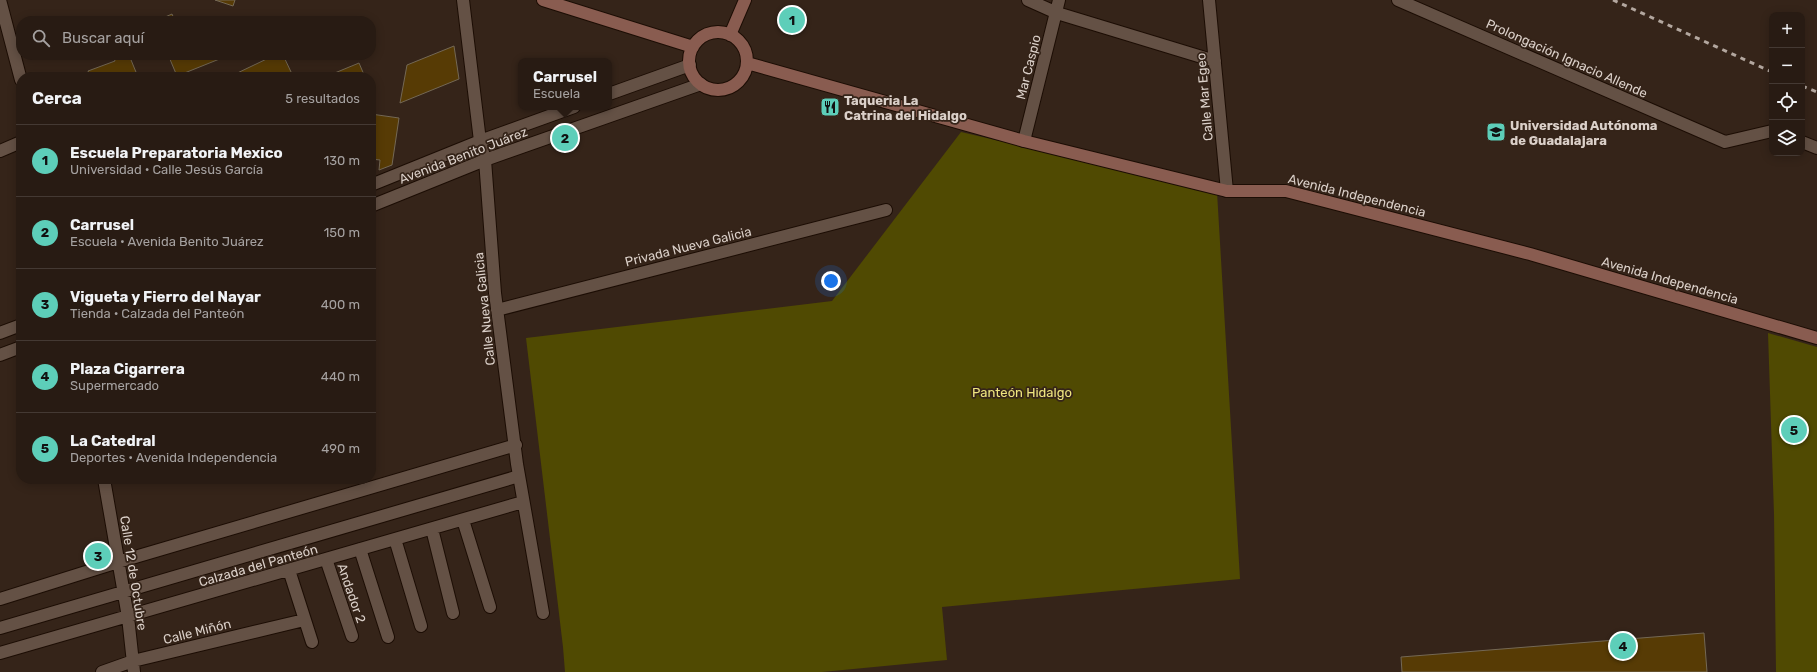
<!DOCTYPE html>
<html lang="es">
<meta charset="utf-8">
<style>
:root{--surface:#281b13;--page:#30241c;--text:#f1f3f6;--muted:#a5a1a0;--line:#443933;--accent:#5dceb9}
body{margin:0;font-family:Rubik,sans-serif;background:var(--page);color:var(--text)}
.controls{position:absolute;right:12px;top:12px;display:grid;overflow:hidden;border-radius:8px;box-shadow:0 2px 10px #0003}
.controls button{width:36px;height:36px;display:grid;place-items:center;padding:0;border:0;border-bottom:1px solid var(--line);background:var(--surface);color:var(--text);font:20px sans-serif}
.you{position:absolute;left:831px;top:281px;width:14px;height:14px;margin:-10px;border:3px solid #fff;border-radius:50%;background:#1a73e8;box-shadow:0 0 0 6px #1a73e833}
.badge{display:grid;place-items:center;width:26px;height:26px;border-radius:50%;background:var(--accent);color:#111;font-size:13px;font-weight:700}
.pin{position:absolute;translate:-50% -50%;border:2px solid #fff;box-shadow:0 1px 4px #0006}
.popup{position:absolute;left:518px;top:58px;width:94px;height:52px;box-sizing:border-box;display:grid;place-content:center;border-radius:8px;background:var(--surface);filter:drop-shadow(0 1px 3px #0005);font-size:13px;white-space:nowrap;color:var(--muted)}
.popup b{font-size:15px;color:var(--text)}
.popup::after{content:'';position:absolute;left:50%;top:100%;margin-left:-8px;border:8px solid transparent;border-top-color:var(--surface)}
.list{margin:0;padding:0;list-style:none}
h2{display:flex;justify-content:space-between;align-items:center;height:52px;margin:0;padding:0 16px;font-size:17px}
h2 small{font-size:13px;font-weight:400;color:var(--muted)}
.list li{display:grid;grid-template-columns:26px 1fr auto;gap:12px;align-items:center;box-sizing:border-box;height:72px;padding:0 16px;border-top:1px solid var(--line)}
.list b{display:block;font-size:15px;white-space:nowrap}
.list p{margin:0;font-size:13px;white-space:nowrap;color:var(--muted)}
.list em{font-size:13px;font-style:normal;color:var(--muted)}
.icon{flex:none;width:22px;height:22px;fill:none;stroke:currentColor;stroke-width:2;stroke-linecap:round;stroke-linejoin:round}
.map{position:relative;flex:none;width:1817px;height:672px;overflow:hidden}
.search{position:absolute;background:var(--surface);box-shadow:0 2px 10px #0003;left:16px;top:16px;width:360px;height:44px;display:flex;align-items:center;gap:10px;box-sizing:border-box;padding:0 14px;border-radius:16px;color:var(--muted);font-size:15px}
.panel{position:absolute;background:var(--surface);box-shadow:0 2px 10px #0003;left:16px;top:72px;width:360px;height:412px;border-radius:16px}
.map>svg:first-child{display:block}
.green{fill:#504a02}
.building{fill:#573b05;stroke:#746855}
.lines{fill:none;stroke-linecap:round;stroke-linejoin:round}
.street-casing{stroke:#1c0d04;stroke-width:14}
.secondary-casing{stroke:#1c0d04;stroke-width:14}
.street{stroke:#645145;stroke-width:12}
.secondary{stroke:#895c50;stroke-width:12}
.rail{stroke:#b3a79f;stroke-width:3;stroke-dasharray:5 5;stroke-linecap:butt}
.labels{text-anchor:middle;stroke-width:3.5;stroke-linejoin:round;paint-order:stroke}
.street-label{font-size:13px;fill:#dbd0c9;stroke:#352419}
.poi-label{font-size:13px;font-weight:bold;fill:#dbd0c9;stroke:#352419;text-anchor:start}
.park-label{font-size:13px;fill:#efe57f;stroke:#352419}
</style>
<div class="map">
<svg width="1817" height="672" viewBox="0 0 1817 672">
<rect width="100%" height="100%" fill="#352419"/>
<path class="green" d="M 961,132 L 1217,192 L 1240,579 L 942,607 L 947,660 L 822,672 L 565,672 L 563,647 L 526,338 L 832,301 Z
M 1768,333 L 1817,347 L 1817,672 L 1776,672 L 1774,514 Z"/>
<path class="building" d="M 215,0 L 235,0 L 233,6 Z
M 172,14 L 175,21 L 156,21 Z
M 454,46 L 459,79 L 400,103 L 407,65 Z
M 113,55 L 129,55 L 138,77 L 90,77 L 88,71 L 115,61 Z
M 175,55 L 226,55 L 227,56 L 177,76 L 169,57 Z
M 275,55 L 283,55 L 292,74 L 285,77 L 229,77 Z
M 359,63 L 365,77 L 325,77 Z
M 371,114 L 399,118 L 392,165 L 379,170 L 380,160 L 371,159 Z
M 1704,633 L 1707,672 L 1402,672 L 1401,657 Z"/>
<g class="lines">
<g class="street-casing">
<path id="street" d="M 0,0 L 21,80
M 463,0 L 480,141 L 485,160 L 495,293 L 517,464 L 543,613
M 1028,0 L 1057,13 L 1215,61
M 1209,0 L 1227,191
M 1398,0 L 1725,142 L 1772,131
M 609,94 L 690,65
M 1024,141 L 1059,0
M 1802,142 L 1817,148
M 0,151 L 21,142
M 371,185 L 480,141 L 574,107
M 371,206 L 485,160 L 701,84
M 497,310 L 886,210
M 0,333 L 21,325
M 0,355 L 21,347
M 104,479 L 128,617 L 134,672
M 463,520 L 490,607
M 432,529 L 453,613
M 395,539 L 421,626
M 360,549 L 388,637
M 326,559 L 352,636
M 289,570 L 312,642
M 0,599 L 118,562 L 516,445
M 0,628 L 519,476
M 0,653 L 523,502
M 102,672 L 133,661 L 300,621"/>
</g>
<g class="secondary-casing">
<path id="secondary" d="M 543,0 L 693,47
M689 61a29 29 0 1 1 58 0a29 29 0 1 1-58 0Z
M 730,35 L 745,0
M 747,63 L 1024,141 L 1227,191 L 1286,191 L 1530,254 L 1817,338"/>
</g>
<use href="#street" class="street"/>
<use href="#secondary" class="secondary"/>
<path class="rail" d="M 1613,0 L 1772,72
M 1802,86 L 1817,92"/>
</g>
<defs>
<g id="restaurant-square" transform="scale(1)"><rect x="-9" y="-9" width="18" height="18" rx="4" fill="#5dceb9" stroke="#352419"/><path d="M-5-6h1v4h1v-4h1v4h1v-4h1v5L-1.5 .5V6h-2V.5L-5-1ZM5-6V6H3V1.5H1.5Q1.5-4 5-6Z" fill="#111"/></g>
<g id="university-square" transform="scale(1)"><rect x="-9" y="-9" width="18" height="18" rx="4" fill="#5dceb9" stroke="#352419"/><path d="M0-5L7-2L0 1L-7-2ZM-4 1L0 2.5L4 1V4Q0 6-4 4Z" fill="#111"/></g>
</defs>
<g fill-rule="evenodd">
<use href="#restaurant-square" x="830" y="107"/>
<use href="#university-square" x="1496" y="132"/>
</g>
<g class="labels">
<g class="street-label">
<text transform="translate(1567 58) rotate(24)" y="5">Prolongación Ignacio Allende</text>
<text transform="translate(1028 67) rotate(-76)" y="5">Mar Caspio</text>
<text transform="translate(1204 97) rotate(-95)" y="5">Calle Mar Egeo</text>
<text transform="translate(463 155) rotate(-21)" y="5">Avenida Benito Juárez</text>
<text transform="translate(1357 195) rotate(14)" y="5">Avenida Independencia</text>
<text transform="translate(688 246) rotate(-14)" y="5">Privada Nueva Galicia</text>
<text transform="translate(1670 280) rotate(16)" y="5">Avenida Independencia</text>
<text transform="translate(484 309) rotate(-96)" y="5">Calle Nueva Galicia</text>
<text transform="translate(258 565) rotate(-16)" y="5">Calzada del Panteón</text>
<text transform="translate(134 573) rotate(81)" y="5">Calle 12 de Octubre</text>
<text transform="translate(352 593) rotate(71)" y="5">Andador 2</text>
<text transform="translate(197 631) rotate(-14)" y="5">Calle Miñón</text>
</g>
<g class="poi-label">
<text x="844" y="105">Taqueria La<tspan x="844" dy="15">Catrina del Hidalgo</tspan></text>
<text x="1510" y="130">Universidad Autónoma<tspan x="1510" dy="15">de Guadalajara</tspan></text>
</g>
<g class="park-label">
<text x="1022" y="397">Panteón Hidalgo</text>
</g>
</g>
</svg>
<div class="controls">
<button>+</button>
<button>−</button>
<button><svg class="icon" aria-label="locate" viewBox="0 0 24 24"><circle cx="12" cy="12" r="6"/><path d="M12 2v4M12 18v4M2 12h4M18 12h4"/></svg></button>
<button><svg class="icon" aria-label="layers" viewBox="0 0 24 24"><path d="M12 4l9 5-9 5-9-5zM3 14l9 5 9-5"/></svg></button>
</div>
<div class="you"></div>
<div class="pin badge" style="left:792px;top:20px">1</div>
<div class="pin badge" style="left:565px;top:138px">2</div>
<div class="popup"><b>Carrusel</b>Escuela</div>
<div class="pin badge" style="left:98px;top:556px">3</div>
<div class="pin badge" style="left:1623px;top:646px">4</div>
<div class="pin badge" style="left:1794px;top:430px">5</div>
<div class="search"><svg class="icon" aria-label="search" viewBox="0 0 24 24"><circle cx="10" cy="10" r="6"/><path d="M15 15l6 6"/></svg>Buscar aquí</div>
<section class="panel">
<h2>Cerca<small>5 resultados</small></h2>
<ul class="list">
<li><span class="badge">1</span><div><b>Escuela Preparatoria Mexico</b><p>Universidad · Calle Jesús García</p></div><em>130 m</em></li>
<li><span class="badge">2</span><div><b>Carrusel</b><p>Escuela · Avenida Benito Juárez</p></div><em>150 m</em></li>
<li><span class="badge">3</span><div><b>Vigueta y Fierro del Nayar</b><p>Tienda · Calzada del Panteón</p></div><em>400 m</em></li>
<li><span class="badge">4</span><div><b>Plaza Cigarrera</b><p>Supermercado</p></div><em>440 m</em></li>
<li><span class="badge">5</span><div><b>La Catedral</b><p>Deportes · Avenida Independencia</p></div><em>490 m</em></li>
</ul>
</section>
</div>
